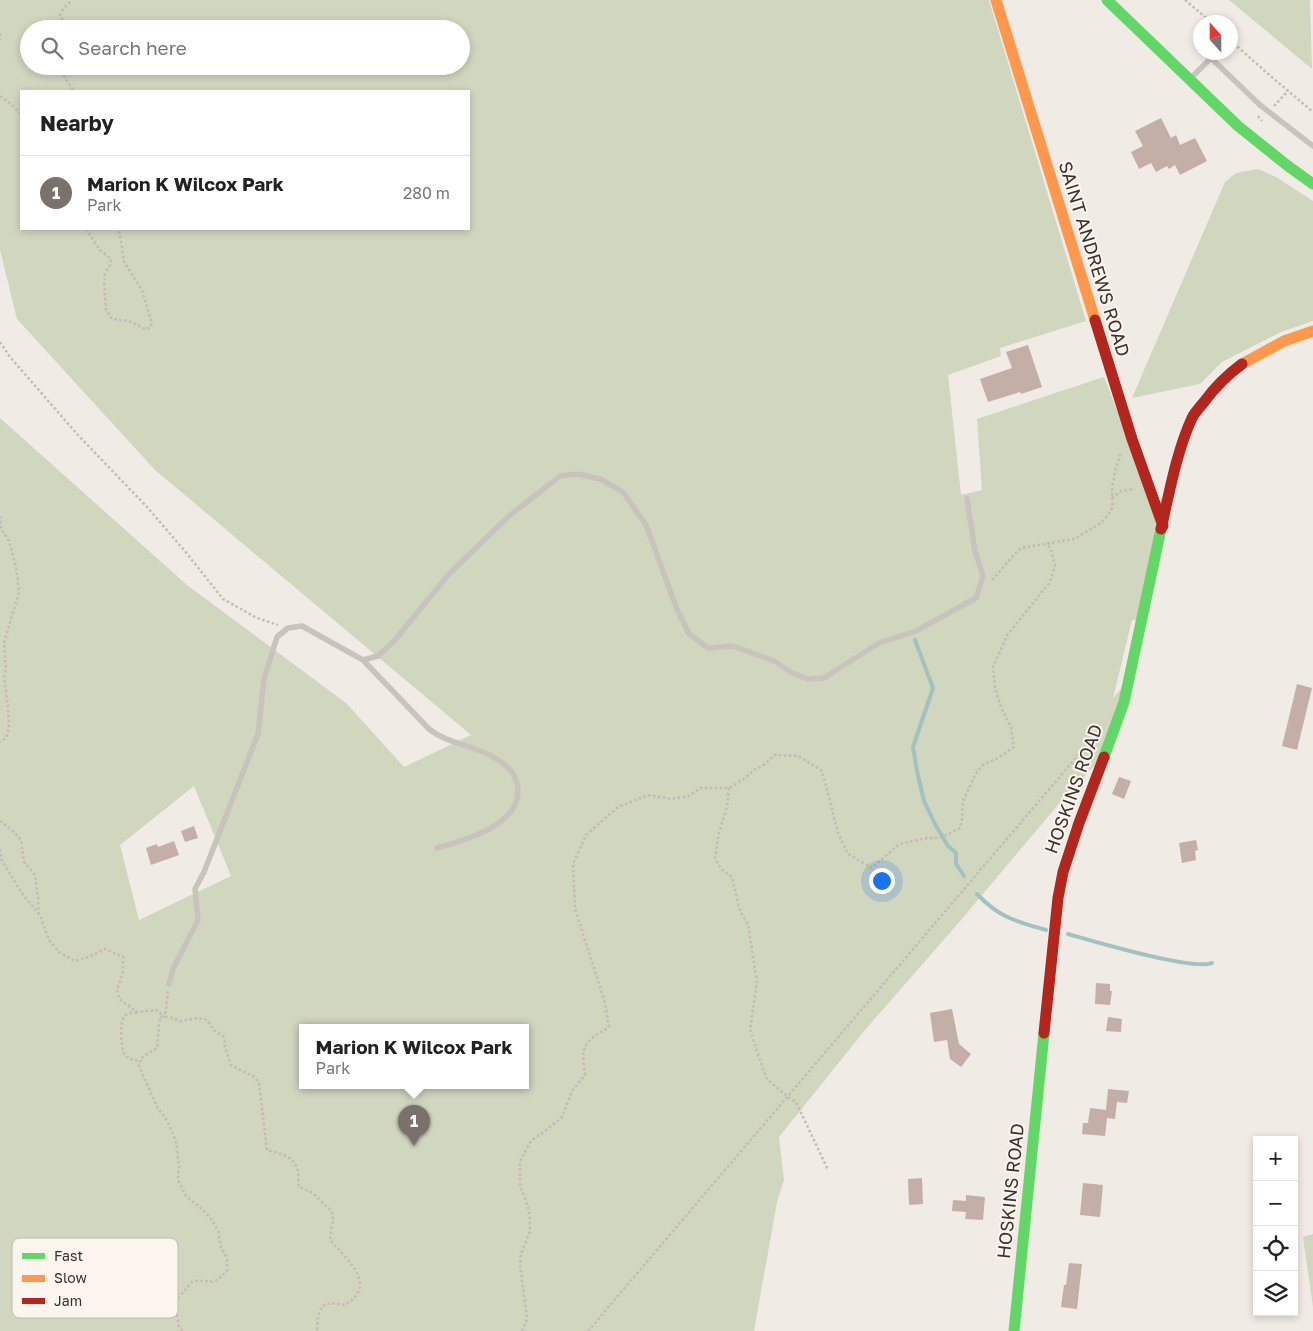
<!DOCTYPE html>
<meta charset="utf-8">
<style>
:root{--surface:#fff;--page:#f2f2f2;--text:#222;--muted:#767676;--line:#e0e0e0;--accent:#7a716c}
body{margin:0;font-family:"Golos Text",sans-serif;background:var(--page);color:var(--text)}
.controls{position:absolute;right:15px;bottom:15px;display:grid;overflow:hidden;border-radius:0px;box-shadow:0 2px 8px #0003}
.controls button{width:45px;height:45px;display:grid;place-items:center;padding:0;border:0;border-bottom:1px solid var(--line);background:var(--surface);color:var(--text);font:25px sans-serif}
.compass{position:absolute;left:1193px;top:15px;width:45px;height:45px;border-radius:50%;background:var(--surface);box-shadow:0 2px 8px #0003;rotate:339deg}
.you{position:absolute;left:881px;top:880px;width:18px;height:18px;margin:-12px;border:4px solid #fff;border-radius:50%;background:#1a73e8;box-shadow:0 0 0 8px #1a73e833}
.badge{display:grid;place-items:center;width:32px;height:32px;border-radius:50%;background:var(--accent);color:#fff;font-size:16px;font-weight:700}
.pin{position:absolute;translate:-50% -41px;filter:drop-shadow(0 1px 2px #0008)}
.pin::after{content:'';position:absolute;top:26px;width:18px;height:15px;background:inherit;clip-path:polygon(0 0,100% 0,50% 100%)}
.popup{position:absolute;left:299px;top:1024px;width:230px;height:65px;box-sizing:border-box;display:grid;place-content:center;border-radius:0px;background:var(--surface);filter:drop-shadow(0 1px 4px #0005);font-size:16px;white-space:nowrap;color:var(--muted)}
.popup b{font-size:19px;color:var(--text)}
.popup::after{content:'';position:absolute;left:50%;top:100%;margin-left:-10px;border:10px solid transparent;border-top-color:var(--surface)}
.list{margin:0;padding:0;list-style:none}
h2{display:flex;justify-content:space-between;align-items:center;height:65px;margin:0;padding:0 20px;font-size:21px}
h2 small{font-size:16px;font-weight:400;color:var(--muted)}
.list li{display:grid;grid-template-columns:32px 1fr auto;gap:15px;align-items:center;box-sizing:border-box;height:75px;padding:0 20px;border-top:1px solid var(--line)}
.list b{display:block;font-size:19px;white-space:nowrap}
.list p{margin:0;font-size:16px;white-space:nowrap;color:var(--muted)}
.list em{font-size:16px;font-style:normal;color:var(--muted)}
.icon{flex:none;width:28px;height:28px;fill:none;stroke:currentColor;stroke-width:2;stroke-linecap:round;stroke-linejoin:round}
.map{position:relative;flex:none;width:1313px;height:1331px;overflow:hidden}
.search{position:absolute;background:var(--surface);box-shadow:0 2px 8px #0003;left:20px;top:20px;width:450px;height:55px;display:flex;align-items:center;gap:12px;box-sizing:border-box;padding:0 18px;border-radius:28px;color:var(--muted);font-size:19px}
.panel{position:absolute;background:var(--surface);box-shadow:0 2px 8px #0003;left:20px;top:90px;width:450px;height:140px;border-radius:0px}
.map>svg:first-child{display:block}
.green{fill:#d1d6bf;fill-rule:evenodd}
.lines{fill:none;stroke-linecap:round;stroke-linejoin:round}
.stream{stroke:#a1c2c1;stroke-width:4}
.building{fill:#c3afa7}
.path{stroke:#c2bbb6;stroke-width:2.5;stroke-dasharray:2.5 2.5;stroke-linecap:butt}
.lane{stroke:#c9c3be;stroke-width:5.5}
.fast{stroke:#63d668;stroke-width:11}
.slow{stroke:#ff974d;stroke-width:11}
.jam{stroke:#b3261e;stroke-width:11}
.labels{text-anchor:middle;stroke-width:4;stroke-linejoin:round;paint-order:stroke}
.street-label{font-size:18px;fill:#3b302b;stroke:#fbf5ee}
.key{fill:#fbf5ee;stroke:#c1bab4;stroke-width:1}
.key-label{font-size:14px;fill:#3b302b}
</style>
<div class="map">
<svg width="1313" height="1331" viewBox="0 0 1313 1331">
<rect width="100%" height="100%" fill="#f0ebe5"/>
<path class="green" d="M 0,0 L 989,0 L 1086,321 L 1000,348 L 1001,356 L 948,375 L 961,495 L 982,490 L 977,419 L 1104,377 L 1163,527 L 1142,620 L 1132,620 L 1113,698 L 1128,681 L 1106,753 L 1057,806 L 961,920 L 865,1030 L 779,1137 L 784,1180 L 777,1202 L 754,1331 L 0,1331 L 0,418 L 187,585 L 346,703 L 404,767 L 471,735 L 155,470 L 17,319 L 0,250 ZM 29,29 L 461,29 L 461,66 L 29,66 ZM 21,91 L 469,91 L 469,229 L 21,229 ZM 194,786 L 231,876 L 139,920 L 120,845 ZM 303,1027 L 525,1027 L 525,1085 L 303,1085 Z
M 1229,0 L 1310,0 L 1312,69 Z
M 1258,169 L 1276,177 L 1313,201 L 1313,321 L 1281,332 L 1222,362 L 1200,384 L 1132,398 L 1225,182 L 1236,173 Z
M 1313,1234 L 1313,1307 L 1303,1237 Z"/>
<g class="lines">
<path class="stream" d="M 915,640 L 933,688 L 913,747 L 917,771 L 924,801 L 935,824 L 948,846 L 956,853 L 956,864 L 964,876
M 977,894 C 1000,918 1015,921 1046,930
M 1068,934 C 1093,941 1193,971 1212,963"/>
</g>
<path class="building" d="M 1161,118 L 1171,138 L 1176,135 L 1180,145 L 1195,138 L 1207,161 L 1180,175 L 1175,165 L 1169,169 L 1167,166 L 1156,172 L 1151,163 L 1139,169 L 1131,152 L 1143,146 L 1135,131 Z
M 1028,345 L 1042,387 L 1021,394 L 1020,392 L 988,402 L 980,379 L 1012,368 L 1006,352 Z
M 1297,684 L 1312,688 L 1297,750 L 1282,746 Z
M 1119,777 L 1131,781 L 1124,799 L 1112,794 Z
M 194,826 L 198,838 L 185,842 L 181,831 Z
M 1196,840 L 1198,850 L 1195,851 L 1196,860 L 1182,863 L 1179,843 Z
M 174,841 L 179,855 L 151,865 L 146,848 L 157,844 L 158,847 Z
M 1096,983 L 1110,984 L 1110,991 L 1112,991 L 1110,1005 L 1095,1004 Z
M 952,1009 L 959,1044 L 971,1054 L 961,1067 L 950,1059 L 947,1040 L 934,1042 L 930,1013 Z
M 1108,1017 L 1122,1019 L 1121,1032 L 1106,1031 Z
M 1108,1089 L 1129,1091 L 1127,1103 L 1117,1102 L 1115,1119 L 1107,1118 L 1105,1136 L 1082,1134 L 1083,1123 L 1088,1123 L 1090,1108 L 1106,1110 Z
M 922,1178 L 923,1204 L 909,1205 L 908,1179 Z
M 1083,1183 L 1103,1185 L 1100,1217 L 1080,1215 Z
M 966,1195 L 985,1197 L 983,1220 L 965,1219 L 966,1212 L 952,1211 L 953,1200 L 966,1201 Z
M 1069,1263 L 1082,1264 L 1077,1309 L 1061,1307 L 1064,1285 L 1066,1285 Z"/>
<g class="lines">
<path class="path" d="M 1185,0 L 1211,22
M 67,29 L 60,15 L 63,9 L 72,0
M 0,33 L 0,40
M 1230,40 L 1267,73 L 1313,112
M 60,66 L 65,78 L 74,91
M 0,96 L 10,103 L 21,114
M 1274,106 L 1288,91
M 1258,116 L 1262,121
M 86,229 L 100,250 L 111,259 L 110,265 L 105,273 L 104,283 L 106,309 L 112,319 L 129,321 L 145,329 L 150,328 L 152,323 L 142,290 L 124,262 L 120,235 L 118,229
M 0,342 L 10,357 L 77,434 L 147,507 L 184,550 L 223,599 L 257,618 L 278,625
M 1112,498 L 1121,491 L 1135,489
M 0,516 L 1,529 L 9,541 L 16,567 L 19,592 L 4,643 L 6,669 L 4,677 L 8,708 L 9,728 L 6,738 L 0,742
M 992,580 L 1015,554 L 1021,548 L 1074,539 L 1101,523 L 1107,516 L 1113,507 C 1110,489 1115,470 1121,452
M 729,788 L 727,807 L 719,832 L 715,858 L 721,869 L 732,877 L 740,911 L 748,924 L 757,982 L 750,1030 L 764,1072 L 767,1079 L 788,1097 L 796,1102 L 828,1170
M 0,821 L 12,830 L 21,840 L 24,862 L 35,875 L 38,898 L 39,914
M 0,849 L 2,861 L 23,895 L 35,909 L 41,918 L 49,940 L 59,952 L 75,961 L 89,957 L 105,949 L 123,957 L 123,972 L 117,990 L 119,999 L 137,1012 L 156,1010 L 165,1017 L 168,991
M 137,1012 C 131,1013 125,1013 123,1019 C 120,1024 121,1051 125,1055 C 129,1060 135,1060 140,1061
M 182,1331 L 179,1327 L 175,1303 L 177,1299 L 193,1281 C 212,1279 210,1288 227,1271 L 227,1258 L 221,1247 L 218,1231 L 212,1220 L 204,1211 L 186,1196 L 178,1180 L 179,1166 L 176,1141 L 166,1119 L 157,1107 L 139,1066 L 141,1058 L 157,1048 L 160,1017 L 169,1017 L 180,1021 L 198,1018 L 207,1020 L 214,1030 L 224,1037 L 225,1047 L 231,1065 L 240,1070 L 253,1076 L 259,1083 L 267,1150 C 278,1153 295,1156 298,1171 C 299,1176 298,1182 299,1187 L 313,1193 L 332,1212 L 333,1219 L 330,1239 C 338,1251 366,1273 359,1290 C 357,1297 350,1301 345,1305 L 331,1303 L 322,1306 L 318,1317 L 317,1331
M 522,1331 L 527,1319 L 520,1264 L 521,1254 L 530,1231 L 530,1223 L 529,1210 L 520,1185 L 520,1161 L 531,1141 L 544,1132 L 562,1117 L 572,1091 L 585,1075 C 581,1044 583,1043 609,1027 L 604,999 L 575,909 L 573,864 L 586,835 L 618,807 L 648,795 L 671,799 L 689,796 L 700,788 L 729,788 L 744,779 L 754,770 L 762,766 L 775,755 L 798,756 L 821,770 L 826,786 L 838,833 L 848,854 L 872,868 L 899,844 L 927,838 L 940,838 L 960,828 L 962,819 L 963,801 L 976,773 L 984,764 L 998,758 L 1014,747 L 1011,727 L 1001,707 L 995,688 L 993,667 L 1008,634 L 1050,582 L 1055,565 L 1051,550 L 1047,543
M 588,1331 L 1097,733"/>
<path class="lane" d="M 1191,78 L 1211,58 L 1260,105 L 1313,146
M 363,660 C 378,676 393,691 408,707 C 415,714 422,722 429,729 C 448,744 474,745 495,758 C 508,766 517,774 518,790 C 519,826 464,840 437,848
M 169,984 L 173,969 L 198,920 L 195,889 L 204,872 L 258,734 L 264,679 L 277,637 L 288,628 L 302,626 L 363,660 L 378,656 L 394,641 L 448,575 L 509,516 L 560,476 L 577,474 L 600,479 L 623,492 L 646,525 L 677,609 L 689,634 L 708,648 L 733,646 L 774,661 L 792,673 L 808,679 L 824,678 L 879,643 L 916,631 L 976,598 L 983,576 L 975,551 L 967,499"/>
<path class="fast" d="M 1107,0 L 1238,126 L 1288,166 L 1313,184
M 1104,757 L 1124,702 L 1161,529
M 1014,1331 L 1044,1033"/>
<path class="slow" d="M 996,0 L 1095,320
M 1242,364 L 1284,341 L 1313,331"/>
<path class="jam" d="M 1095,320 L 1132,439 L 1163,526
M 1161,529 C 1169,494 1177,450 1192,418 C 1195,412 1200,407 1204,402 C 1215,387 1227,375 1242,364
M 1044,1033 L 1058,898 L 1063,872 L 1079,823 L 1104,757"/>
</g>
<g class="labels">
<g class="street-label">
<text transform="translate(1094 259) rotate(73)" y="6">SAINT ANDREWS ROAD</text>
<text transform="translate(1074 789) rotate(-70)" y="6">HOSKINS ROAD</text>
<text transform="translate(1011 1191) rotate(-84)" y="6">HOSKINS ROAD</text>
</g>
</g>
<rect x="12" y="1238" width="166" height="80" rx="8" class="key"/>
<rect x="22" y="1253" width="23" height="6" fill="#63d668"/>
<rect x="22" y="1275" width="23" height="7" fill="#ff974d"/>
<rect x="22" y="1298" width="23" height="6" fill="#b3261e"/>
<g class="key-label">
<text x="54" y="1261">Fast</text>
<text x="54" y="1283">Slow</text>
<text x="54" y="1306">Jam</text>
</g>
</svg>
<div class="controls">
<button>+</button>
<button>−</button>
<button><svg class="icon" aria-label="locate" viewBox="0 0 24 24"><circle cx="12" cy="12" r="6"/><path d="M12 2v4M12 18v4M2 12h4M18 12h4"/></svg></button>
<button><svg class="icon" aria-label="layers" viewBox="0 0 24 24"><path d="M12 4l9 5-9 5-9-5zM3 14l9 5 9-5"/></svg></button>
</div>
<svg class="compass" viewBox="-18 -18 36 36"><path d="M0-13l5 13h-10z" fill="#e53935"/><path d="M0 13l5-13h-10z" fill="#767676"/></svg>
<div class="you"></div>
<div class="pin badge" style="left:414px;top:1146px">1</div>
<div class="popup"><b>Marion K Wilcox Park</b>Park</div>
<div class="search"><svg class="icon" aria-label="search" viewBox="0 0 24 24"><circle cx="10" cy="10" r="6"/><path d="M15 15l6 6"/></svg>Search here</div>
<section class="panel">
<h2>Nearby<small></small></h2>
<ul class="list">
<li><span class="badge">1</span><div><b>Marion K Wilcox Park</b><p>Park</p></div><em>280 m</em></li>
</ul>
</section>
</div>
